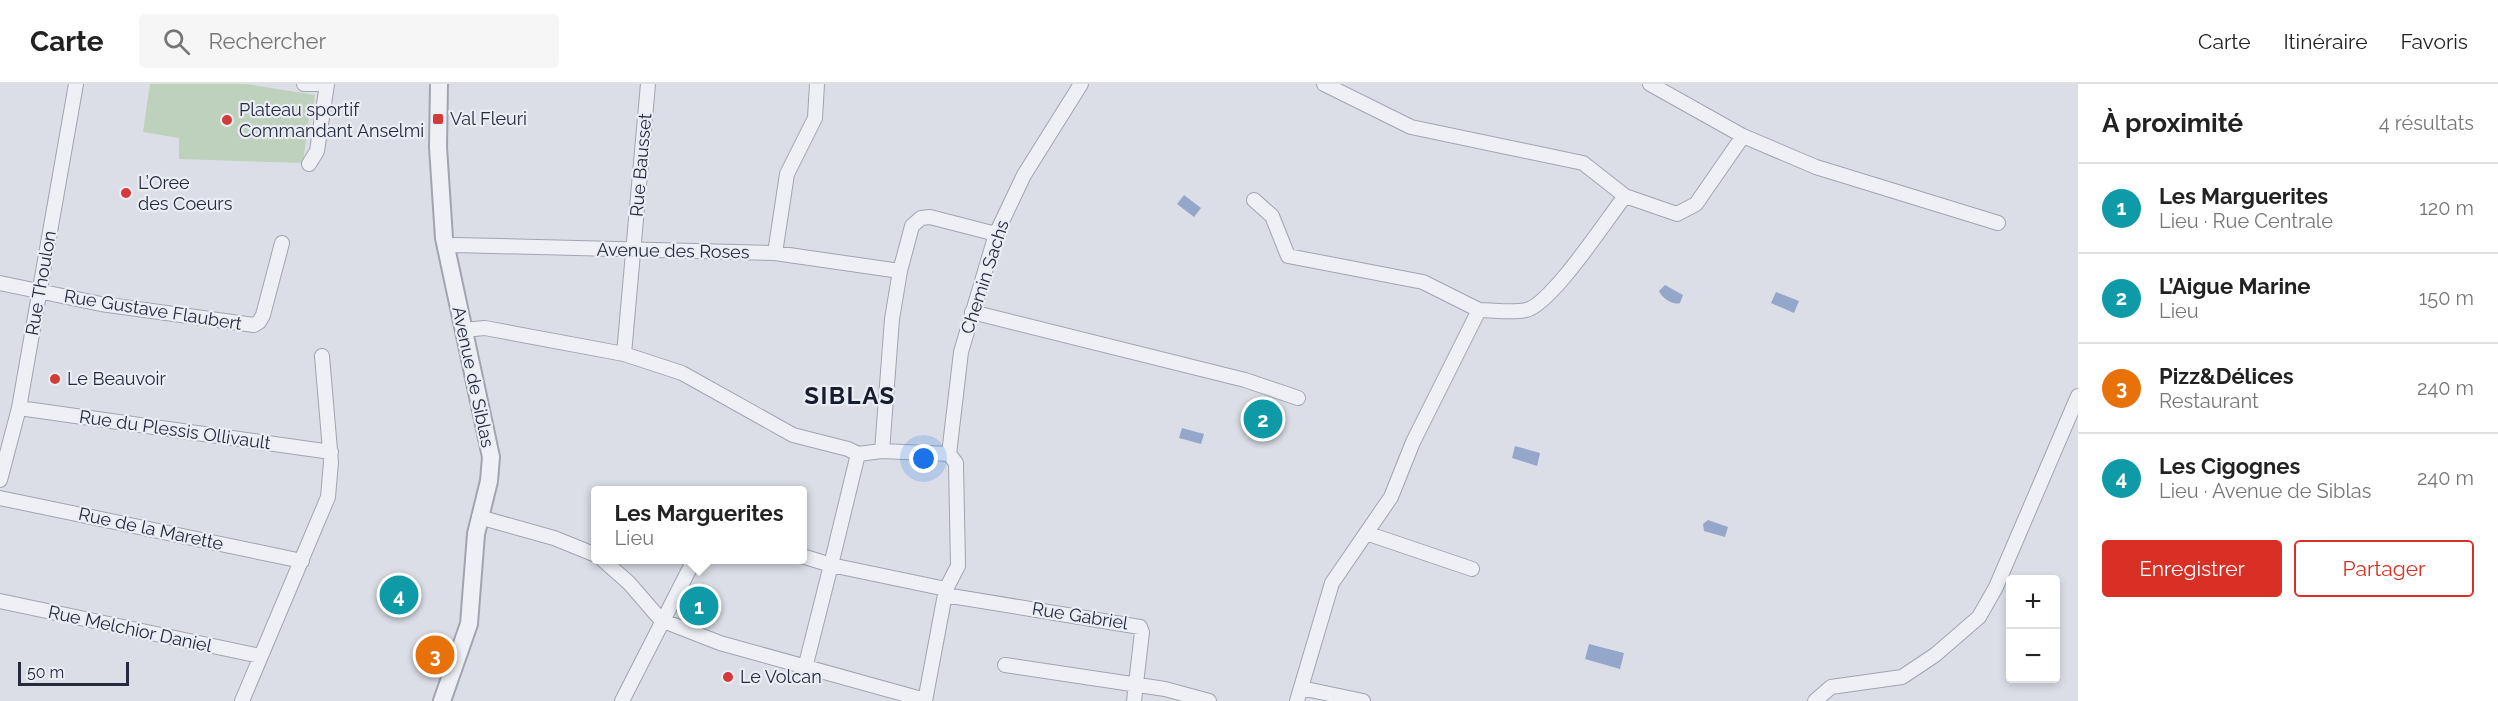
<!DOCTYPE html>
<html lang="fr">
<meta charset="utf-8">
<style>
:root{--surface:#fff;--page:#f6f6f6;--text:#222;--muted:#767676;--line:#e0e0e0;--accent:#d93025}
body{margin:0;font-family:Raleway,sans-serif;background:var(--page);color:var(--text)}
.controls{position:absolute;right:18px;bottom:18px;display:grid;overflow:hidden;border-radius:6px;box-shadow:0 3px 9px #0003}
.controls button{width:54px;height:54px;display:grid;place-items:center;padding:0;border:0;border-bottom:2px solid var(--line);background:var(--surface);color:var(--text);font:30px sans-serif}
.scale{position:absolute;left:18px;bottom:15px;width:111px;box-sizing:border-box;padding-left:6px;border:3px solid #252a3e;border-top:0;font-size:16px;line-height:21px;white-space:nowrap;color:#252a3e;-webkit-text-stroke:4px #ebedf5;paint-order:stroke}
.you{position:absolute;left:924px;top:375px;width:21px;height:21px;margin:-15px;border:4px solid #fff;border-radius:50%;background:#1a73e8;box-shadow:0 0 0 9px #1a73e833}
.badge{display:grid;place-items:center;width:39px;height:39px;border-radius:50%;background:var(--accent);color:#fff;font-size:20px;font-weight:700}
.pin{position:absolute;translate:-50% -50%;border:3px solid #fff;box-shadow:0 2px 6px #0006}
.popup{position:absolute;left:591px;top:402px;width:216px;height:78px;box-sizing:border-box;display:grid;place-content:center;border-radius:6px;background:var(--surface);filter:drop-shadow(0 2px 4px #0005);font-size:20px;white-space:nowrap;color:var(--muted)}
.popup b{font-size:22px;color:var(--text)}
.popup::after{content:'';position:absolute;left:50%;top:100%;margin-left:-12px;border:12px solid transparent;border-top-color:var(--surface)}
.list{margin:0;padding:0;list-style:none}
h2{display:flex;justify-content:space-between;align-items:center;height:78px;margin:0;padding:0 24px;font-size:26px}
h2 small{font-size:20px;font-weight:400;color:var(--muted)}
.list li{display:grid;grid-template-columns:39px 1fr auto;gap:18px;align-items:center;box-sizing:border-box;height:90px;padding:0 24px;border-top:2px solid var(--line)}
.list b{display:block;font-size:22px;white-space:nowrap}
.list p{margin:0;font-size:20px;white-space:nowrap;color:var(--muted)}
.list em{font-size:20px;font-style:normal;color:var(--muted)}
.actions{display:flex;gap:12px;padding:18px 24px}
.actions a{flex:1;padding:14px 0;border:2px solid var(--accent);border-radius:6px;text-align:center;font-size:21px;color:var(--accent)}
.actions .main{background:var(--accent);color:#fff}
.icon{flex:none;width:33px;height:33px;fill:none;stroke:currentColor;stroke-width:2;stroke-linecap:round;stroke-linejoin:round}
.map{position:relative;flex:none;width:2078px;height:617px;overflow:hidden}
header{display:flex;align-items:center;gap:36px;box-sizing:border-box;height:84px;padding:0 30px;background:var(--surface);border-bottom:2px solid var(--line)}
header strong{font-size:28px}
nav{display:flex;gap:33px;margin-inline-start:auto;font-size:21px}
.search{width:420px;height:54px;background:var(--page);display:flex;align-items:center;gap:15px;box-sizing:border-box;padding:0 21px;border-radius:6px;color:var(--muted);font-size:22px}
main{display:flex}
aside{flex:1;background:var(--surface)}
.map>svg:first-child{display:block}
.green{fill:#bed1bc}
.water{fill:#94a6ca}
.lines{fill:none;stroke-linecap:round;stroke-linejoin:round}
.minor-casing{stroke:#a1a4b1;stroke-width:16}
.tertiary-casing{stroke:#a1a4b1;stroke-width:20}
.minor{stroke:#eef0f5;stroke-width:14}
.tertiary{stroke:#eef0f5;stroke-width:16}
.poi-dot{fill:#d53938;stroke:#ebedf5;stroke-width:2}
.labels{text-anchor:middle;stroke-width:4.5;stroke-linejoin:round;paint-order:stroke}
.poi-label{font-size:18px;fill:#252a3e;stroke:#ebedf5;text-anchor:start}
.street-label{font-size:18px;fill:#252a3e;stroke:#ebedf5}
.district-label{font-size:24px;font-weight:bold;letter-spacing:1.5px;fill:#171c2e;stroke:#ebedf5}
</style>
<header>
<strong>Carte</strong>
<div class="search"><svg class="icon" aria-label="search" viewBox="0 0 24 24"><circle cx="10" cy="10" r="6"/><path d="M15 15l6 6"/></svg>Rechercher</div>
<nav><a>Carte</a><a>Itinéraire</a><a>Favoris</a></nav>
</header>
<main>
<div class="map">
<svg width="2078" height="617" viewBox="0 0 2078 617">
<rect width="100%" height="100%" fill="#dcdee7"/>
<path class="green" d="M 150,0 L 246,0 L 315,11 L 313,25 L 310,25 L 303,79 L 179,75 L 179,54 L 143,48 Z"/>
<path class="water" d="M 1184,111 L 1201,124 L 1194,133 L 1177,120 Z
M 1665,201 L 1683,211 L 1680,219 C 1673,222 1661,213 1659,207 Z
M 1776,208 L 1799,217 L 1794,229 L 1771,219 Z
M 1182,344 L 1204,350 L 1201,360 L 1179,354 Z
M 1515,362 L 1540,369 L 1537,382 L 1512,374 Z
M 1708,436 L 1728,443 L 1725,453 L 1704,447 L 1703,440 Z
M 1589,560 L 1624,569 L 1620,585 L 1585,575 Z"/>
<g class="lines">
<g class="minor-casing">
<path id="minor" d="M 304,0 L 320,0
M 1324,0 L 1411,43 L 1583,79 L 1625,112
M 1650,0 L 1743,52 L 1816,83 L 1998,139
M 309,80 L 317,67 L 327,0
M 1254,116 L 1272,132 L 1288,172 L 1423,198 L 1479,226
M 445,163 L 455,161 L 775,169 L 900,187
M 775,169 L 787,90 L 815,34 L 817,0
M 0,199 L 101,220 L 254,241 L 259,238 L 263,231 L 282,159
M 972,228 L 1245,296 L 1298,314
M 463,246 L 485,244 L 624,270 L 682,289 L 793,351 L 848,365 L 858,370
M 624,270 L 648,0
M 19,324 L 331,368
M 882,367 L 892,235 L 900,187 L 912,142 L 921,134 L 930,133 L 996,150
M 858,370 L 882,367 L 949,370 L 956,379 L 958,482 L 946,505 L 925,617
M 858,370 L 831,481 L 946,505
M 949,370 L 961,268 L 996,150 L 1024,91 L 1081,0
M 0,396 L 19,324 L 76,0
M 0,414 L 302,477
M 479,433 L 554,454 L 596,471
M 1366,449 L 1472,485
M 802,472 L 831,481 L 805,584
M 603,476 L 629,499 L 661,536 L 720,559 L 925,616
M 945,511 L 1140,543 L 1142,548 L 1134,617
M 0,517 L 260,572
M 1005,581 L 1165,605 L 1209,617
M 1301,604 L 1363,617
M 242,617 L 328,413 L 331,378 L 322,272
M 622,617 L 694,476
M 1297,617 L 1332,499 L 1391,413 L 1413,358 L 1479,226 C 1494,226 1512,229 1526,226 C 1551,221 1607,135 1625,112 L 1677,130 L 1696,120 L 1743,52
M 1815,617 L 1831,603 L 1902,593 L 1935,571 L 1979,533 L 1996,503 L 2078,312"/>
</g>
<g class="tertiary-casing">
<path id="tertiary" d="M 439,0 L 438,63 L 444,154 L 491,373 L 489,397 L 476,450 L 469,540 L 442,617"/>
</g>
<use href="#minor" class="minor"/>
<use href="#tertiary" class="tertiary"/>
</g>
<g class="poi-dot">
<rect x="432" y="29" width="12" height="12" rx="3"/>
<circle cx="227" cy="36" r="6"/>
<circle cx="126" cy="109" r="6"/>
<circle cx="55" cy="295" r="6"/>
<circle cx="728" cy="593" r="6"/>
</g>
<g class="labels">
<g class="poi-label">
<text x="239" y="32">Plateau sportif<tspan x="239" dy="21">Commandant Anselmi</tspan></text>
<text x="450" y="41">Val Fleuri</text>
<text x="138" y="105">L’Oree<tspan x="138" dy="21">des Coeurs</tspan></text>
<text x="67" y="301">Le Beauvoir</text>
<text x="740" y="599">Le Volcan</text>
</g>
<g class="street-label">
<text transform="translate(641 81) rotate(-85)" y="6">Rue Bausset</text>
<text transform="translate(673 167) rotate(1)" y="6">Avenue des Roses</text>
<text transform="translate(985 193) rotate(-72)" y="6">Chemin Sachs</text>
<text transform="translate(41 199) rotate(-80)" y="6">Rue Thoulon</text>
<text transform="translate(153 226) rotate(9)" y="6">Rue Gustave Flaubert</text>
<text transform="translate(473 293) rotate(78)" y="6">Avenue de Siblas</text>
<text transform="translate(175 346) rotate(8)" y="6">Rue du Plessis Ollivault</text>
<text transform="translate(151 445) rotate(12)" y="6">Rue de la Marette</text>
<text transform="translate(1080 532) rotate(9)" y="6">Rue Gabriel</text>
<text transform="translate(130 545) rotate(12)" y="6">Rue Melchior Daniel</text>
</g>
<g class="district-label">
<text x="850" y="320">SIBLAS</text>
</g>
</g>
</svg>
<div class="controls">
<button>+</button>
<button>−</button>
</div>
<div class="scale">50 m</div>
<div class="you"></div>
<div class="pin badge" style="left:699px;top:522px;background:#0f9aa8">1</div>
<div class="popup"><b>Les Marguerites</b>Lieu</div>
<div class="pin badge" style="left:1263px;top:335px;background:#0f9aa8">2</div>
<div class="pin badge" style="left:435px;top:571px;background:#e8710a">3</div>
<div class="pin badge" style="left:399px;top:511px;background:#0f9aa8">4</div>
</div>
<aside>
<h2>À proximité<small>4 résultats</small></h2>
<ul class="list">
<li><span class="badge" style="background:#0f9aa8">1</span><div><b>Les Marguerites</b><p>Lieu · Rue Centrale</p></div><em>120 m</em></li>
<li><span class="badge" style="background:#0f9aa8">2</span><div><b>L’Aigue Marine</b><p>Lieu</p></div><em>150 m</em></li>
<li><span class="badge" style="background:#e8710a">3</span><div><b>Pizz&amp;Délices</b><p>Restaurant</p></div><em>240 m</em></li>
<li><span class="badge" style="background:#0f9aa8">4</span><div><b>Les Cigognes</b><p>Lieu · Avenue de Siblas</p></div><em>240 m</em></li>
</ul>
<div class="actions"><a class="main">Enregistrer</a><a>Partager</a></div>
</aside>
</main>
